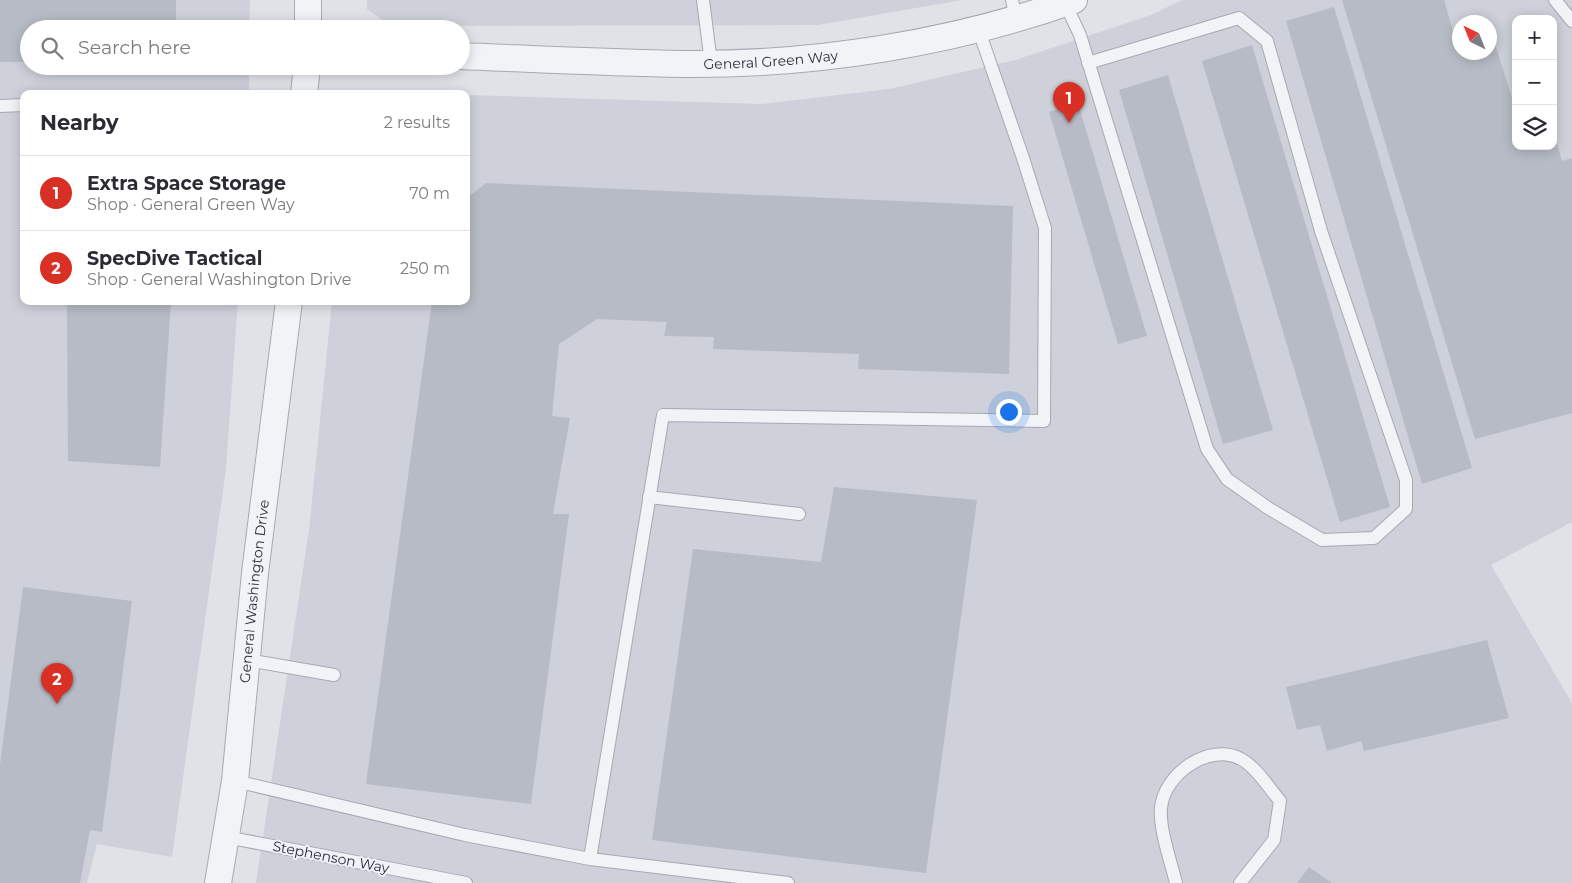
<!DOCTYPE html>
<meta charset="utf-8">
<style>
:root{--surface:#fff;--page:#f2f2f3;--text:#2b2b33;--muted:#7c7c81;--line:#e1e1e2;--accent:#d93025}
body{margin:0;font-family:Montserrat,sans-serif;background:var(--page);color:var(--text)}
.controls{position:absolute;right:15px;top:15px;display:grid;overflow:hidden;border-radius:10px;box-shadow:0 2px 12px #0003}
.controls button{width:45px;height:45px;display:grid;place-items:center;padding:0;border:0;border-bottom:1px solid var(--line);background:var(--surface);color:var(--text);font:25px sans-serif}
.compass{position:absolute;left:1452px;top:15px;width:45px;height:45px;border-radius:50%;background:var(--surface);box-shadow:0 2px 12px #0003;rotate:317deg}
.you{position:absolute;left:1008px;top:411px;width:18px;height:18px;margin:-12px;border:4px solid #fff;border-radius:50%;background:#1a73e8;box-shadow:0 0 0 8px #1a73e833}
.badge{display:grid;place-items:center;width:32px;height:32px;border-radius:50%;background:var(--accent);color:#fff;font-size:16px;font-weight:700}
.pin{position:absolute;translate:-50% -41px;filter:drop-shadow(0 1px 2px #0008)}
.pin::after{content:'';position:absolute;top:26px;width:18px;height:15px;background:inherit;clip-path:polygon(0 0,100% 0,50% 100%)}
.list{margin:0;padding:0;list-style:none}
h2{display:flex;justify-content:space-between;align-items:center;height:65px;margin:0;padding:0 20px;font-size:21px}
h2 small{font-size:16px;font-weight:400;color:var(--muted)}
.list li{display:grid;grid-template-columns:32px 1fr auto;gap:15px;align-items:center;box-sizing:border-box;height:75px;padding:0 20px;border-top:1px solid var(--line)}
.list b{display:block;font-size:19px;white-space:nowrap}
.list p{margin:0;font-size:16px;white-space:nowrap;color:var(--muted)}
.list em{font-size:16px;font-style:normal;color:var(--muted)}
.icon{flex:none;width:28px;height:28px;fill:none;stroke:currentColor;stroke-width:2;stroke-linecap:round;stroke-linejoin:round}
.map{position:relative;flex:none;width:1572px;height:883px;overflow:hidden}
.search{position:absolute;background:var(--surface);box-shadow:0 2px 12px #0003;left:20px;top:20px;width:450px;height:55px;display:flex;align-items:center;gap:12px;box-sizing:border-box;padding:0 18px;border-radius:28px;color:var(--muted);font-size:19px}
.panel{position:absolute;background:var(--surface);box-shadow:0 2px 12px #0003;left:20px;top:90px;width:450px;height:215px;border-radius:10px}
.map>svg:first-child{display:block}
.built{fill:#ced1da;fill-rule:evenodd}
.building{fill:#b7bbc5}
.lines{fill:none;stroke-linecap:round;stroke-linejoin:round}
.service-casing{stroke:#a5a9b2;stroke-width:14}
.minor-casing{stroke:#a5a9b2;stroke-width:28}
.service{stroke:#f2f3f7;stroke-width:12}
.minor{stroke:#f2f3f7;stroke-width:26}
.labels{text-anchor:middle;stroke-width:4;stroke-linejoin:round;paint-order:stroke}
.street-label{font-size:14px;fill:#292f3f;stroke:#eff1f6}
</style>
<div class="map">
<svg width="1572" height="883" viewBox="0 0 1572 883">
<rect width="100%" height="100%" fill="#e0e2e8"/>
<path class="built" d="M 0,0 L 250,0 L 249,29 L 29,29 L 29,66 L 249,66 L 249,94 L 24,94 L 24,301 L 238,301 L 226,469 L 172,857 L 97,844 L 87,883 L 0,883 Z
M 367,0 L 962,0 L 818,25 L 391,26 L 367,9 Z
M 1182,0 L 1572,0 L 1572,522 L 1491,565 L 1572,703 L 1572,883 L 256,883 L 309,530 L 332,301 L 466,301 L 466,95 L 761,104 L 889,89 L 1015,60 L 1151,15 ZM 1516,19 L 1553,19 L 1553,146 L 1516,146 ZM 1460,22 L 1490,22 L 1490,52 L 1460,52 Z"/>
<path class="building" d="M 0,0 L 176,0 L 176,29 L 29,29 L 29,62 L 0,62 Z
M 1342,0 L 1444,0 L 1456,41 L 1460,40 L 1460,52 L 1490,52 L 1490,28 L 1513,101 L 1516,100 L 1516,146 L 1553,146 L 1554,132 L 1562,161 L 1572,158 L 1572,413 L 1475,439 Z
M 1334,7 L 1472,468 L 1422,484 L 1286,21 Z
M 1252,45 L 1390,507 L 1340,522 L 1202,61 Z
M 1168,75 L 1273,430 L 1223,444 L 1119,90 Z
M 1078,103 L 1147,336 L 1118,344 L 1049,112 Z
M 486,183 L 1013,206 L 1009,374 L 858,369 L 859,354 L 713,349 L 714,337 L 664,336 L 667,322 L 597,319 L 559,344 L 552,416 L 570,418 L 553,514 L 569,514 L 531,804 L 366,784 L 432,301 L 466,301 L 466,199 Z
M 67,301 L 171,301 L 160,467 L 68,461 Z
M 834,487 L 977,500 L 926,873 L 652,840 L 693,549 L 821,562 Z
M 23,587 L 132,601 L 102,832 L 90,830 L 80,883 L 0,883 L 0,765 Z
M 1487,640 L 1509,718 L 1364,751 L 1361,741 L 1327,751 L 1320,725 L 1297,730 L 1286,687 Z
M 1309,867 L 1332,883 L 1297,883 Z"/>
<g class="lines">
<g class="service-casing">
<path id="service" d="M 703,0 L 711,63
M 1012,0 L 1016,18
M 1555,0 L 1572,21
M 1065,3 L 1080,35 L 1207,449 L 1227,479 L 1268,508 L 1322,540 L 1374,538 L 1406,509 L 1406,480 L 1321,231 L 1267,41 L 1239,18 L 1088,63
M 0,106 L 24,105
M 649,497 L 799,514
M 247,660 L 334,675
M 235,781 L 465,835 L 590,859 L 788,883
M 226,837 L 466,883
M 590,859 L 663,415 L 1044,421 L 1045,228 L 1023,158 L 978,28
M 1176,883 C 1171,862 1159,829 1161,808 C 1164,774 1209,742 1241,759 C 1257,768 1269,788 1280,801 L 1274,840 L 1240,883"/>
</g>
<g class="minor-casing">
<g id="minor">
<path d="M 308,29 L 308,0"/>
<path id="s1" d="M 461,56 C 535,59 610,63 684,64 C 814,65 951,44 1074,0"/>
<path d="M 304,94 L 307,66"/>
<path id="s2" d="M 218,883 L 235,781 L 255,573 L 289,301"/>
</g>
</g>
<use href="#service" class="service"/>
<use href="#minor" class="minor"/>
</g>
<g class="labels">
<g class="street-label">
<text dy="5" stroke="none"><textPath href="#s1" startOffset="310">General Green Way</textPath></text>
<text dy="5" stroke="none"><textPath href="#s2" startOffset="294">General Washington Drive</textPath></text>
<text transform="translate(331 857) rotate(11)" y="5">Stephenson Way</text>
</g>
</g>
</svg>
<div class="controls">
<button>+</button>
<button>−</button>
<button><svg class="icon" aria-label="layers" viewBox="0 0 24 24"><path d="M12 4l9 5-9 5-9-5zM3 14l9 5 9-5"/></svg></button>
</div>
<svg class="compass" viewBox="-18 -18 36 36"><path d="M0-13l5 13h-10z" fill="#e53935"/><path d="M0 13l5-13h-10z" fill="#7c7c81"/></svg>
<div class="you"></div>
<div class="pin badge" style="left:1069px;top:123px">1</div>
<div class="pin badge" style="left:57px;top:704px">2</div>
<div class="search"><svg class="icon" aria-label="search" viewBox="0 0 24 24"><circle cx="10" cy="10" r="6"/><path d="M15 15l6 6"/></svg>Search here</div>
<section class="panel">
<h2>Nearby<small>2 results</small></h2>
<ul class="list">
<li><span class="badge">1</span><div><b>Extra Space Storage</b><p>Shop · General Green Way</p></div><em>70 m</em></li>
<li><span class="badge">2</span><div><b>SpecDive Tactical</b><p>Shop · General Washington Drive</p></div><em>250 m</em></li>
</ul>
</section>
</div>
